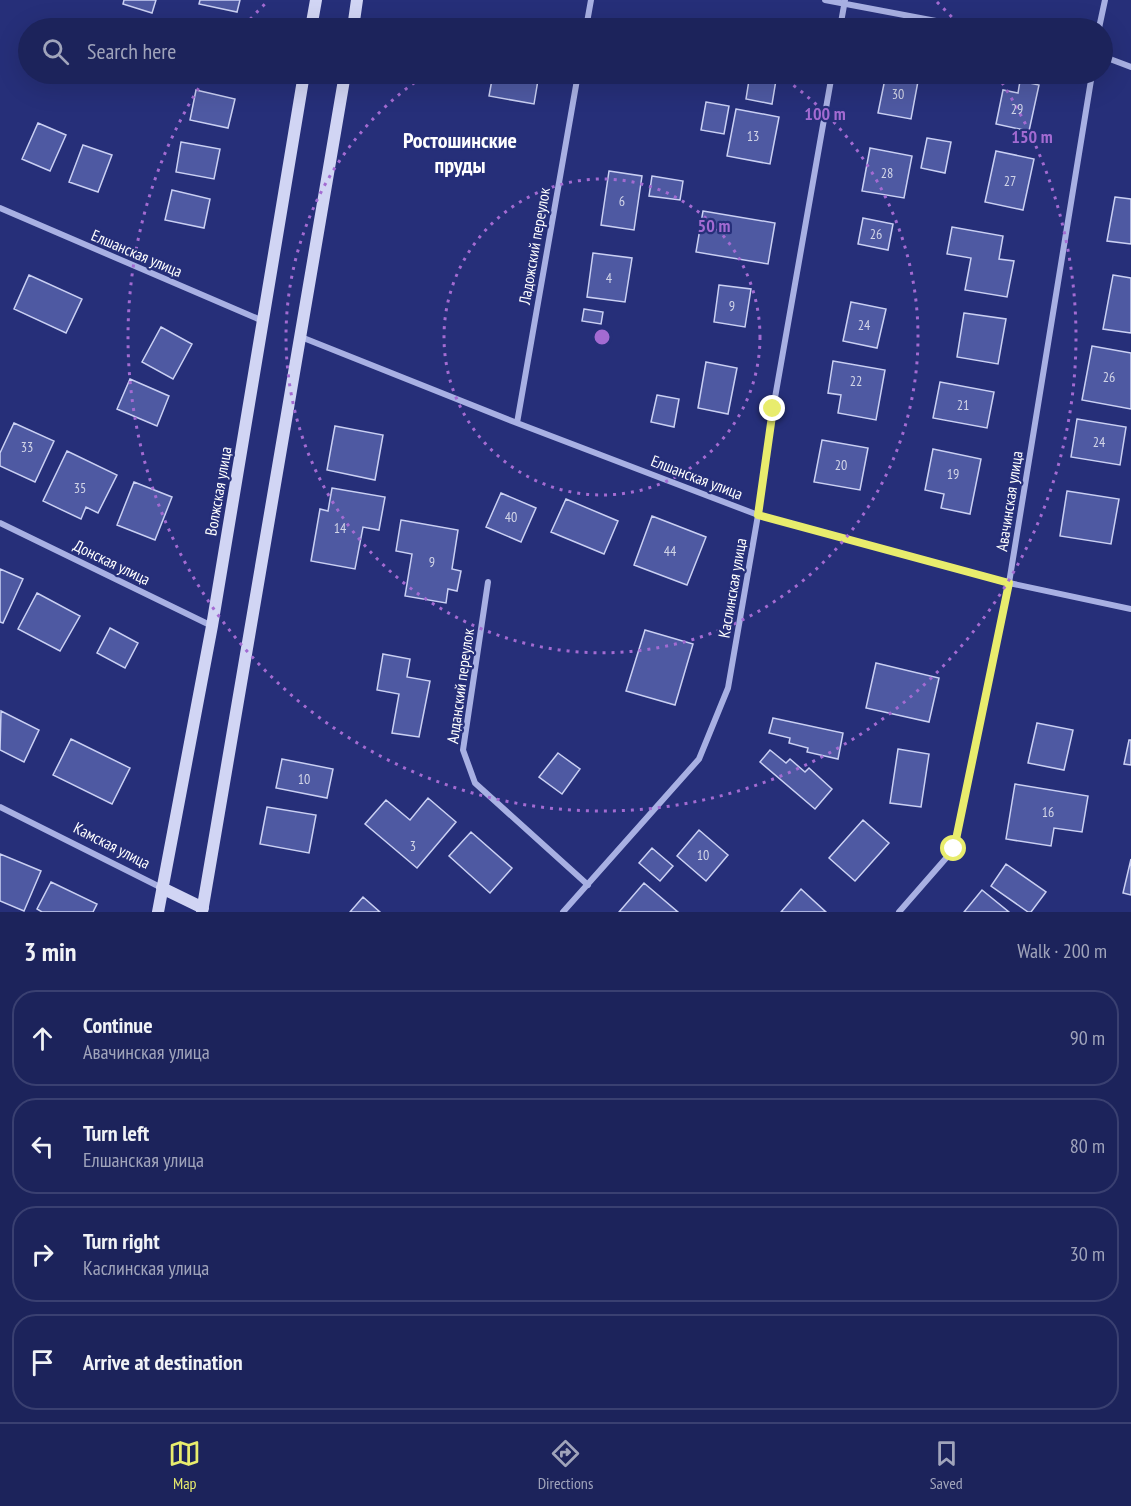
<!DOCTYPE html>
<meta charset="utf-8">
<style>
:root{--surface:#1c235b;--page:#252b61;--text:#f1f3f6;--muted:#a0a4bb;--line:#3a4071;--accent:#e8ec6d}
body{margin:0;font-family:"PT Sans Narrow",sans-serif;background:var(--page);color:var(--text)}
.stop{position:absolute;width:18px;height:18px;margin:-14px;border:4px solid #e8ec6d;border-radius:50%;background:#fff}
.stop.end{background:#e8ec6d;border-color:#fff;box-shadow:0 2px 6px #0008}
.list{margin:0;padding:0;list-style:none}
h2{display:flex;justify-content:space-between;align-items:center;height:78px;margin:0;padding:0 24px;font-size:26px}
h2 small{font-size:20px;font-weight:400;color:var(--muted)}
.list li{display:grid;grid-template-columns:39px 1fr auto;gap:18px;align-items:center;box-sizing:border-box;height:96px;margin:0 12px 12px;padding:0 12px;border:2px solid var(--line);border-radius:24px}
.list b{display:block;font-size:22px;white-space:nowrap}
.list p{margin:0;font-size:20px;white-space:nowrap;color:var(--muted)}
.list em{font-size:20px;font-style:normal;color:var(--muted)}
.icon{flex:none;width:33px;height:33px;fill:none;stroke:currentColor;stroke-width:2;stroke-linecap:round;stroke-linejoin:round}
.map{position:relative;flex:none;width:1131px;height:912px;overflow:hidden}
.search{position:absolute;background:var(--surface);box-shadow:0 6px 24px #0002;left:18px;right:18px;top:18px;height:66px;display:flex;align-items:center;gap:15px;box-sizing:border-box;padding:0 21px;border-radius:33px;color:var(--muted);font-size:22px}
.sheet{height:510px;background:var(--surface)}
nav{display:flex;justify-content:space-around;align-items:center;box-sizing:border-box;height:84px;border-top:2px solid var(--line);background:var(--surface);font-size:16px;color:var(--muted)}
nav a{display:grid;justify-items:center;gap:3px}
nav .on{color:var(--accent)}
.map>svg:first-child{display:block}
.building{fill:#4e59a2;stroke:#cad0f3;stroke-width:1.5}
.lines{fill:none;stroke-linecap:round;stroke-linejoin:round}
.street{stroke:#a8b0e3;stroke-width:6}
.secondary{stroke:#d1d5f4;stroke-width:12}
.route{stroke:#e8ec6d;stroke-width:8}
.ring{fill:none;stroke:#a36bd2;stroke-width:3;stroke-dasharray:3 6}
.labels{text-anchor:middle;stroke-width:4.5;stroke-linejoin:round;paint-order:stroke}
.number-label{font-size:14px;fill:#d3d6e8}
.street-label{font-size:16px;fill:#fff;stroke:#262f79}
.district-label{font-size:22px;font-weight:bold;fill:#fff;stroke:#262f79}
.centre{fill:#a36bd2;stroke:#262f79;stroke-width:3}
.ring-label{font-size:18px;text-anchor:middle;font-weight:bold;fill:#a36bd2;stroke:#262f79;stroke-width:4.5;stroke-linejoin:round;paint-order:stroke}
</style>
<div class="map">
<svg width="1131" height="912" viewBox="0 0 1131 912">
<rect width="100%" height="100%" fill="#262f79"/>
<path class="building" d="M 124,0 L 156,0 L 152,13 L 123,4 Z
M 200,0 L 240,0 L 237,12 L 199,4 Z
M 493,74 L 539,74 L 534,104 L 489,96 Z
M 624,74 L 654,74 L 652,82 L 623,78 Z
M 750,74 L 777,74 L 772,104 L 746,99 Z
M 886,74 L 904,74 L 919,76 L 911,119 L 878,113 Z
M 1020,81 L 1039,85 L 1029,131 L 996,124 L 1003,90 L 1018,93 Z
M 196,90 L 235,99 L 228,128 L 190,120 Z
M 706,102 L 729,106 L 724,134 L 701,130 Z
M 736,109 L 779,117 L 770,164 L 727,156 Z
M 38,123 L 66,135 L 50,171 L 22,159 Z
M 927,138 L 951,142 L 945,173 L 921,168 Z
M 181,142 L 220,149 L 214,179 L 176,172 Z
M 83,145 L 112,155 L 98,192 L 69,182 Z
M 870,148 L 912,156 L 904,198 L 862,191 Z
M 996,151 L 1034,159 L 1023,210 L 985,202 Z
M 609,171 L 642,176 L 634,230 L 601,225 Z
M 652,176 L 683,181 L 680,200 L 649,196 Z
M 172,190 L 210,199 L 204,228 L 165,220 Z
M 1115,197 L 1131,199 L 1131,244 L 1107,241 Z
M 703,211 L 775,223 L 768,264 L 696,252 Z
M 863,218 L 893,224 L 888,250 L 858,244 Z
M 952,227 L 1003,236 L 999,259 L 1014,261 L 1007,297 L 965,290 L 971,258 L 947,254 Z
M 593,253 L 632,258 L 625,302 L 587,297 Z
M 29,275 L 82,299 L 66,333 L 14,309 Z
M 1113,275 L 1131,278 L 1131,333 L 1103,329 Z
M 719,285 L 751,289 L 745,327 L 714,322 Z
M 851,302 L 886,309 L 877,348 L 843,341 Z
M 584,309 L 603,312 L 601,324 L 582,321 Z
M 964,313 L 1006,319 L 998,364 L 957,357 Z
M 161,327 L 192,344 L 173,379 L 142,362 Z
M 1092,346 L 1131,353 L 1131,409 L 1082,400 Z
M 833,361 L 885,370 L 876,420 L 838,413 L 841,395 L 828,393 Z
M 706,362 L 737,368 L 728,414 L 698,408 Z
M 130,379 L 169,396 L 157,426 L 117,409 Z
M 940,382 L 994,392 L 987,428 L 933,418 Z
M 657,395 L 679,399 L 674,427 L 651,422 Z
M 1077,419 L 1126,427 L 1120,465 L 1071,457 Z
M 14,423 L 54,441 L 35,482 L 0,466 L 0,453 Z
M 335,426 L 383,435 L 375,480 L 327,470 Z
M 822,440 L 868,448 L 860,490 L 814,482 Z
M 933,449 L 981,459 L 970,514 L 941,508 L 944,494 L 925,490 Z
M 67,451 L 117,475 L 98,513 L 86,507 L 81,519 L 43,501 Z
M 134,482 L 172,497 L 155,540 L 117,525 Z
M 332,488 L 385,497 L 379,530 L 363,527 L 355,569 L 311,561 L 320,509 L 328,511 Z
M 1067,491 L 1119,499 L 1111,544 L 1060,536 Z
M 501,493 L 536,508 L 521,542 L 486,527 Z
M 566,499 L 618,521 L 604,554 L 551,532 Z
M 652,516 L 706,537 L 687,585 L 634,565 Z
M 401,520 L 458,530 L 452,569 L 461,571 L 457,591 L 448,589 L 446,603 L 405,596 L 412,554 L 396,551 Z
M 0,569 L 23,579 L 3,623 L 0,622 Z
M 37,593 L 80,616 L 60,651 L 18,629 Z
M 110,628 L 138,643 L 125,668 L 97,653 Z
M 645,630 L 693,644 L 675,705 L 626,691 Z
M 383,654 L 410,659 L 407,677 L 430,681 L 419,737 L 392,733 L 399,694 L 377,690 Z
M 876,663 L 939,678 L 929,722 L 866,708 Z
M 1,711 L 39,730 L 24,762 L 0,750 Z
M 773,718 L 843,733 L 838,759 L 807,752 L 808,748 L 789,743 L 790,738 L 769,733 Z
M 1037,723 L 1073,730 L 1064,770 L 1028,763 Z
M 71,739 L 130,768 L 112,804 L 53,775 Z
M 1129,740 L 1131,740 L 1131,765 L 1124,764 Z
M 898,749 L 929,754 L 921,807 L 890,803 Z
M 770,750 L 786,763 L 790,759 L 805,772 L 809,768 L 832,789 L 815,809 L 760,762 Z
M 558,753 L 580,769 L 562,794 L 539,777 Z
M 282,759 L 333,769 L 327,798 L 276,788 Z
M 1015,784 L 1088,796 L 1082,832 L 1054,828 L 1051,846 L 1006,839 Z
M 428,798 L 456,822 L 417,868 L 365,824 L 386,800 L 410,820 Z
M 267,807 L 316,815 L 309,853 L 260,844 Z
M 863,820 L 889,843 L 855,881 L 829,858 Z
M 699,830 L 728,855 L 706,881 L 677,856 Z
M 471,832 L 512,868 L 490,893 L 449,856 Z
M 652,848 L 673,866 L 660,881 L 639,863 Z
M 0,854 L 41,871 L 24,911 L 0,901 Z
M 1131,859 L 1131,895 L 1123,893 Z
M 1006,864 L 1046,892 L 1031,912 L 1028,912 L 991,886 Z
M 51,882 L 97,904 L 93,912 L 42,912 L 37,909 Z
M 644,883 L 678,912 L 619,912 Z
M 801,889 L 826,912 L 781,912 Z
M 982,890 L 1009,912 L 964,912 Z
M 363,897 L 380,912 L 350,912 Z"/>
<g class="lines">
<path class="street" d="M 825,0 L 973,28
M 586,28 L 591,0
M 840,28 L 845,0
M 1099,28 L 1105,0
M 1102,56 L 1131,67
M 0,208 L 263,321
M 301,337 L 517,423 L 758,515 L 1009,583 L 1131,609
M 517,423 L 578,74
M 0,523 L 212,626
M 488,582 L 463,750 L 475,783 L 588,885
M 0,807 L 162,888
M 563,912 L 699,759 L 728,688 L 758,515 L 773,409 L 832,74
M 899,912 L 954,849 L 1009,583 L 1092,74"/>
<path class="secondary" d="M 311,28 L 316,0
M 353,28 L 357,0
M 162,888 L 203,908
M 158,912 L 212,626 L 304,74
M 202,912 L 345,74"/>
</g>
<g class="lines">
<path class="route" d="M 773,409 L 758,515 L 1009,583 L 954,849"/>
</g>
<g class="ring">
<circle cx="602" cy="337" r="158"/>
<path d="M534 28A316 316 0 0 1 670 28M779 75A316 316 0 1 1 425 75"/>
<path d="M244 26A474 474 0 0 1 267 2M937 2A474 474 0 0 1 960 26M997 75A474 474 0 1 1 207 75"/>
</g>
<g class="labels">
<g class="number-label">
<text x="898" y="99">30</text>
<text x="1017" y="114">29</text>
<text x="753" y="141">13</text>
<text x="887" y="178">28</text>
<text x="1010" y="186">27</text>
<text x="622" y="206">6</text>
<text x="876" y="239">26</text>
<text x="609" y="283">4</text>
<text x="732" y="311">9</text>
<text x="864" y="330">24</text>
<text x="1109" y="382">26</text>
<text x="856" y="386">22</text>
<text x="963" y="410">21</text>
<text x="1099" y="447">24</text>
<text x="27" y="452">33</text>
<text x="841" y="470">20</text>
<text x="953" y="479">19</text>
<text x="80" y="493">35</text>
<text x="511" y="522">40</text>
<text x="340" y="533">14</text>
<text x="670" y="556">44</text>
<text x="432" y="567">9</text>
<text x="304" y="784">10</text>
<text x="1048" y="817">16</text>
<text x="413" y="851">3</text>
<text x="703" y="860">10</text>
</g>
<g class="street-label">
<text transform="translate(534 246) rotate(-80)" y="6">Ладожский переулок</text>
<text transform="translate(137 253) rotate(23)" y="6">Елшанская улица</text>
<text transform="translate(697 477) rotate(21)" y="6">Елшанская улица</text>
<text transform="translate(218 491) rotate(-80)" y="6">Волжская улица</text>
<text transform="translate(1009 501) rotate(-81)" y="6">Авачинская улица</text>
<text transform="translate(112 562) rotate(26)" y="6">Донская улица</text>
<text transform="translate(732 588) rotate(-80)" y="6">Каслинская улица</text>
<text transform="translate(460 686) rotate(-82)" y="6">Алданский переулок</text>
<text transform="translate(112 845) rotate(27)" y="6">Камская улица</text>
</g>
<g class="district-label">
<text x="460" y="148">Ростошинские<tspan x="460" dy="25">пруды</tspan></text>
</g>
</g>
<circle cx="602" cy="337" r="9" class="centre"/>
<g class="ring-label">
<text x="825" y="120">100 m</text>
<text x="1032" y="143">150 m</text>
<text x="714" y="232">50 m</text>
</g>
</svg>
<div class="stop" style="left:954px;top:849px"></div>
<div class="stop end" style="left:773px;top:409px"></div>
<div class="search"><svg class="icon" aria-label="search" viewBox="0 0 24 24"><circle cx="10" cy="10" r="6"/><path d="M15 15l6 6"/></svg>Search here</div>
</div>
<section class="sheet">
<h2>3 min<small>Walk · 200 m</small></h2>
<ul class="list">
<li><svg class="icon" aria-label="ahead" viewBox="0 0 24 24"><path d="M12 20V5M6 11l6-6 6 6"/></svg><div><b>Continue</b><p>Авачинская улица</p></div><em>90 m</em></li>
<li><svg class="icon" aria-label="left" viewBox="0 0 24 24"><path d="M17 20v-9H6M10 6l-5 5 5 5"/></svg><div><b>Turn left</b><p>Елшанская улица</p></div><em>80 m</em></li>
<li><svg class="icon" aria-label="right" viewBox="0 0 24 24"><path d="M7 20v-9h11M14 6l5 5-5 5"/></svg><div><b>Turn right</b><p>Каслинская улица</p></div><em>30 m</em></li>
<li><svg class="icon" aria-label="arrive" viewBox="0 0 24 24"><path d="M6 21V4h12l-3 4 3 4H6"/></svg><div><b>Arrive at destination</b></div></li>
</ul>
</section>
<nav>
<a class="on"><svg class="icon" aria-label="map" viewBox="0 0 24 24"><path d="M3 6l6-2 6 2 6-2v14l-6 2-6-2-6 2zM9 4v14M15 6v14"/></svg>Map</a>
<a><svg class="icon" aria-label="directions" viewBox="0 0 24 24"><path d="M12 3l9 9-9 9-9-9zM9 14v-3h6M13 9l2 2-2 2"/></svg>Directions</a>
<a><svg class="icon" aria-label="saved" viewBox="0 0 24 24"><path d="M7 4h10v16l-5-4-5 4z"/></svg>Saved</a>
</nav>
